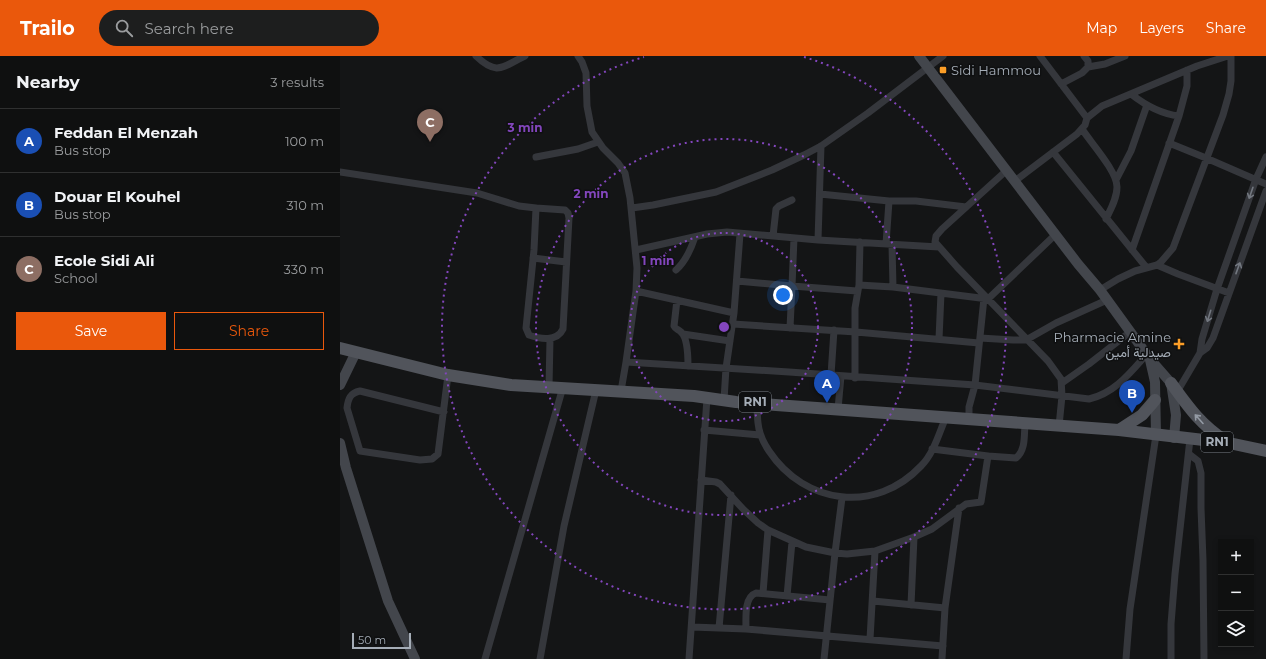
<!DOCTYPE html>
<meta charset="utf-8">
<style>
:root{--surface:#0f1010;--page:#1d1e1e;--text:#f1f3f6;--muted:#9b9d9f;--line:#2f3030;--accent:#ea580c}
body{margin:0;font-family:Montserrat,Vazirmatn,sans-serif;background:var(--page);color:var(--text)}
.controls{position:absolute;right:12px;bottom:12px;display:grid;overflow:hidden;border-radius:0px;box-shadow:0 2px 6px #0003}
.controls button{width:36px;height:36px;display:grid;place-items:center;padding:0;border:0;border-bottom:1px solid var(--line);background:var(--surface);color:var(--text);font:20px sans-serif}
.scale{position:absolute;left:12px;bottom:10px;width:59px;box-sizing:border-box;padding-left:4px;border:2px solid #a5adb7;border-top:0;font-size:11px;line-height:14px;white-space:nowrap;color:#a5adb7;-webkit-text-stroke:3px #0f1011;paint-order:stroke}
.you{position:absolute;left:443px;top:239px;width:14px;height:14px;margin:-10px;border:3px solid #fff;border-radius:50%;background:#1a73e8;box-shadow:0 0 0 6px #1a73e833}
.badge{display:grid;place-items:center;width:26px;height:26px;border-radius:50%;background:var(--accent);color:#fff;font-size:13px;font-weight:700}
.pin{position:absolute;translate:-50% -33px;filter:drop-shadow(0 1px 2px #0008)}
.pin::after{content:'';position:absolute;top:21px;width:14px;height:12px;background:inherit;clip-path:polygon(0 0,100% 0,50% 100%)}
.list{margin:0;padding:0;list-style:none}
h2{display:flex;justify-content:space-between;align-items:center;height:52px;margin:0;padding:0 16px;font-size:17px}
h2 small{font-size:13px;font-weight:400;color:var(--muted)}
.list li{display:grid;grid-template-columns:26px 1fr auto;gap:12px;align-items:center;box-sizing:border-box;height:64px;padding:0 16px;border-top:1px solid var(--line)}
.list b{display:block;font-size:15px;white-space:nowrap}
.list p{margin:0;font-size:13px;white-space:nowrap;color:var(--muted)}
.list em{font-size:13px;font-style:normal;color:var(--muted)}
.actions{display:flex;gap:8px;padding:12px 16px}
.actions a{flex:1;padding:9px 0;border:1px solid var(--accent);border-radius:0px;text-align:center;font-size:14px;color:var(--accent)}
.actions .main{background:var(--accent);color:#fff}
.icon{flex:none;width:22px;height:22px;fill:none;stroke:currentColor;stroke-width:2;stroke-linecap:round;stroke-linejoin:round}
.map{position:relative;flex:none;width:926px;height:603px;overflow:hidden}
header{display:flex;align-items:center;gap:24px;box-sizing:border-box;height:56px;padding:0 20px;background:var(--accent);color:#fff}
header strong{font-size:19px}
nav{display:flex;gap:22px;margin-inline-start:auto;font-size:14px}
.search{width:280px;height:36px;background:var(--page);display:flex;align-items:center;gap:10px;box-sizing:border-box;padding:0 14px;border-radius:22px;color:var(--muted);font-size:15px}
main{display:flex}
aside{flex:1;background:var(--surface)}
.map>svg:first-child{display:block}
.lines{fill:none;stroke-linecap:round;stroke-linejoin:round}
.street{stroke:#35373c;stroke-width:7}
.secondary{stroke:#43464c;stroke-width:10}
.primary{stroke:#51545b;stroke-width:12}
.oneway{stroke:#737880}
.oneway2{stroke:#949ba5}
.ring{fill:none;stroke:#8346bd;stroke-width:2;stroke-dasharray:2 4}
.poi-dot{fill:#fc9e27;stroke:#0f1011;stroke-width:1.5}
.labels{text-anchor:middle;stroke-width:3;stroke-linejoin:round;paint-order:stroke}
.shield{fill:#0f1011;stroke:#787e85;stroke-width:1}
.shield-label{font-size:12px;font-weight:bold;fill:#a5adb7}
.poi-label{font-size:13px;fill:#a5adb7;stroke:#0f1011;text-anchor:start}
.centre{fill:#8346bd;stroke:#0f1011;stroke-width:2}
.ring-label{font-size:12px;text-anchor:middle;font-weight:bold;fill:#8346bd;stroke:#0f1011;stroke-width:3;stroke-linejoin:round;paint-order:stroke}
</style>
<header>
<strong>Trailo</strong>
<div class="search"><svg class="icon" aria-label="search" viewBox="0 0 24 24"><circle cx="10" cy="10" r="6"/><path d="M15 15l6 6"/></svg>Search here</div>
<nav><a>Map</a><a>Layers</a><a>Share</a></nav>
</header>
<main>
<aside>
<h2>Nearby<small>3 results</small></h2>
<ul class="list">
<li><span class="badge" style="background:#1a4fb4">A</span><div><b>Feddan El Menzah</b><p>Bus stop</p></div><em>100 m</em></li>
<li><span class="badge" style="background:#1a4fb4">B</span><div><b>Douar El Kouhel</b><p>Bus stop</p></div><em>310 m</em></li>
<li><span class="badge" style="background:#8d6e63">C</span><div><b>Ecole Sidi Ali</b><p>School</p></div><em>330 m</em></li>
</ul>
<div class="actions"><a class="main">Save</a><a>Share</a></div>
</aside>
<div class="map">
<svg width="926" height="603" viewBox="0 0 926 603">
<rect width="100%" height="100%" fill="#141516"/>
<g class="lines">
<path class="street" d="M 136,0 C 158,21 163,10 185,0
M 238,0 L 242,6 L 246,17 L 247,50 L 252,76 L 263,92 L 278,107 L 285,117 L 290,142 L 297,212 L 296,235 L 286,306 L 449,316 L 635,329 L 749,343 C 775,337 790,317 807,298
M 700,0 L 747,62
M 748,11 L 765,8 L 785,0
M 721,28 L 742,17 L 748,11 L 748,5 L 744,0
M 791,38 C 805,49 821,58 839,60
M 742,73 C 751,87 777,115 777,131 C 777,142 771,153 766,163
M 829,87 L 866,102 L 926,128
M 713,96 L 806,211
M 196,101 L 238,93 L 258,86
M 667,114 L 602,173 L 596,180 L 595,186 L 617,211 L 708,305 L 721,323 L 722,340 L 719,370
M 0,116 L 137,137 L 179,150 L 196,152 L 194,194 L 186,272 L 189,279 C 200,283 217,286 223,273 L 229,162 L 228,157 L 225,154 L 196,152
M 776,124 L 791,95 L 807,49
M 675,125 L 737,78 L 745,69 L 747,62 L 762,50 L 857,10 L 888,0
M 480,138 L 549,145 L 546,188
M 549,145 L 576,145 L 626,151
M 292,152 L 313,149 L 376,136 L 432,114 L 464,99 L 481,90 L 528,57 L 603,0
M 433,180 L 436,153 L 439,150 L 452,144
M 454,182 L 452,230 L 517,235
M 478,184 L 481,90
M 552,189 L 553,231
M 296,194 L 367,178 L 387,176 L 478,184 L 599,191
M 792,194 L 839,60 L 847,30 L 847,14
M 193,202 L 226,206
M 817,209 L 838,218 L 889,237
M 336,214 C 346,205 351,193 355,181
M 397,225 L 452,230 L 450,272
M 519,229 L 553,231 L 648,243 L 716,178
M 760,234 L 778,223 L 795,215 L 817,209 L 821,206 L 833,192 L 883,59 L 889,38 L 891,25 L 891,0
M 296,235 L 394,257
M 337,244 L 334,270 C 336,274 338,273 341,276 C 348,282 348,302 348,310
M 393,268 L 516,276 L 639,287
M 343,278 L 390,285
M 640,282 L 673,284 L 686,284 L 716,267 L 767,244
M 599,283 L 601,237
M 860,297 L 862,283 L 877,233 L 916,123 L 926,101
M 491,319 L 494,274
M 515,322 L 515,252 L 519,229 L 520,186
M 722,327 L 749,308 L 790,276
M 209,331 L 210,283
M 281,335 L 286,306
M 837,336 L 860,297 L 867,292 L 873,282 L 926,135
M 384,344 L 386,312 L 394,257 L 400,178
M 415,346 C 418,352 417,360 418,367 C 419,378 423,386 429,395 C 465,449 536,458 581,410 C 594,397 599,377 606,361
M 498,353 L 501,320
M 104,356 L 20,335 C 10,337 8,343 7,352 L 20,395 L 80,404 L 92,403 L 98,398 L 108,319
M 629,363 L 629,351 L 635,329 L 644,242
M 364,374 L 420,379
M 849,398 L 858,405 L 861,417 L 861,452 L 863,504 L 864,603
M 648,400 L 676,402 C 686,394 684,379 685,367
M 361,424 L 376,426 L 380,428 L 404,454 L 418,467 L 428,474 L 466,491 L 495,497 L 507,498 L 535,495 L 574,481 L 592,473 L 626,448 L 641,446 L 648,400 L 592,393
M 423,537 L 428,474
M 447,540 L 452,486
M 533,545 L 605,552
M 571,549 L 574,481
M 352,571 L 406,573 L 603,590
M 379,572 L 391,439
M 406,573 C 406,562 404,541 416,537 L 490,544
M 530,583 L 535,495
M 145,603 L 223,331
M 200,603 L 224,470 L 256,334
M 349,603 L 367,342
M 484,603 L 495,497 L 502,442
M 602,603 L 605,552 L 619,452
M 786,603 L 790,553 L 816,379
M 831,603 L 831,568 L 835,518 L 850,383"/>
<path class="secondary" d="M 579,0 L 738,208 L 760,234 L 810,303 L 831,327 L 836,359 L 834,382
M 810,304 L 815,326 L 816,379
M 0,329 L 16,296
M 0,387 L 6,412 L 48,545 L 75,603"/>
<path class="primary" d="M 0,292 L 108,319 L 171,329 L 354,340 L 396,346 L 779,374 L 889,387 L 926,395
M 831,327 C 849,352 861,369 887,386
M 779,374 L 802,359 L 815,344"/>
</g>
<defs><path id="oneway-shaft" d="M-6 0H5M1.5-3L5.5 0L1.5 3" fill="none" stroke-width="1.6" stroke-linecap="round" stroke-linejoin="round"/></defs>
<g class="oneway">
<use href="#oneway-shaft" transform="translate(911 137) rotate(109)"/>
<use href="#oneway-shaft" transform="translate(898 212) rotate(-70)"/>
<use href="#oneway-shaft" transform="translate(869 260) rotate(107)"/>
</g>
<use class="oneway2" href="#oneway-shaft" transform="translate(859 363) rotate(-132)"/>
<g class="ring">
<circle cx="384" cy="271" r="94"/>
<circle cx="384" cy="271" r="188"/>
<path d="M464 1A282 282 0 1 1 304 1"/>
</g>
<g class="poi-dot">
<rect x="599" y="10" width="8" height="8" rx="2"/>
<path d="M837 282h4v4h4v4h-4v4h-4v-4h-4v-4h4z"/>
</g>
<g class="labels">
<g class="shield">
<rect x="399" y="336" width="32" height="20" rx="3"/>
<rect x="861" y="376" width="32" height="20" rx="3"/>
</g>
<g class="shield-label">
<text x="415" y="350">RN1</text>
<text x="877" y="390">RN1</text>
</g>
<g class="poi-label">
<text x="611" y="19">Sidi Hammou</text>
<text x="831" y="286" text-anchor="end">Pharmacie Amine<tspan x="831" dy="15">صيدلية أمين</tspan></text>
</g>
</g>
<circle cx="384" cy="271" r="6" class="centre"/>
<g class="ring-label">
<text x="185" y="76">3 min</text>
<text x="251" y="142">2 min</text>
<text x="318" y="209">1 min</text>
</g>
</svg>
<div class="controls">
<button>+</button>
<button>−</button>
<button><svg class="icon" aria-label="layers" viewBox="0 0 24 24"><path d="M12 4l9 5-9 5-9-5zM3 14l9 5 9-5"/></svg></button>
</div>
<div class="scale">50 m</div>
<div class="you"></div>
<div class="pin badge" style="left:487px;top:347px;background:#1a4fb4">A</div>
<div class="pin badge" style="left:792px;top:357px;background:#1a4fb4">B</div>
<div class="pin badge" style="left:90px;top:86px;background:#8d6e63">C</div>
</div>
</main>
